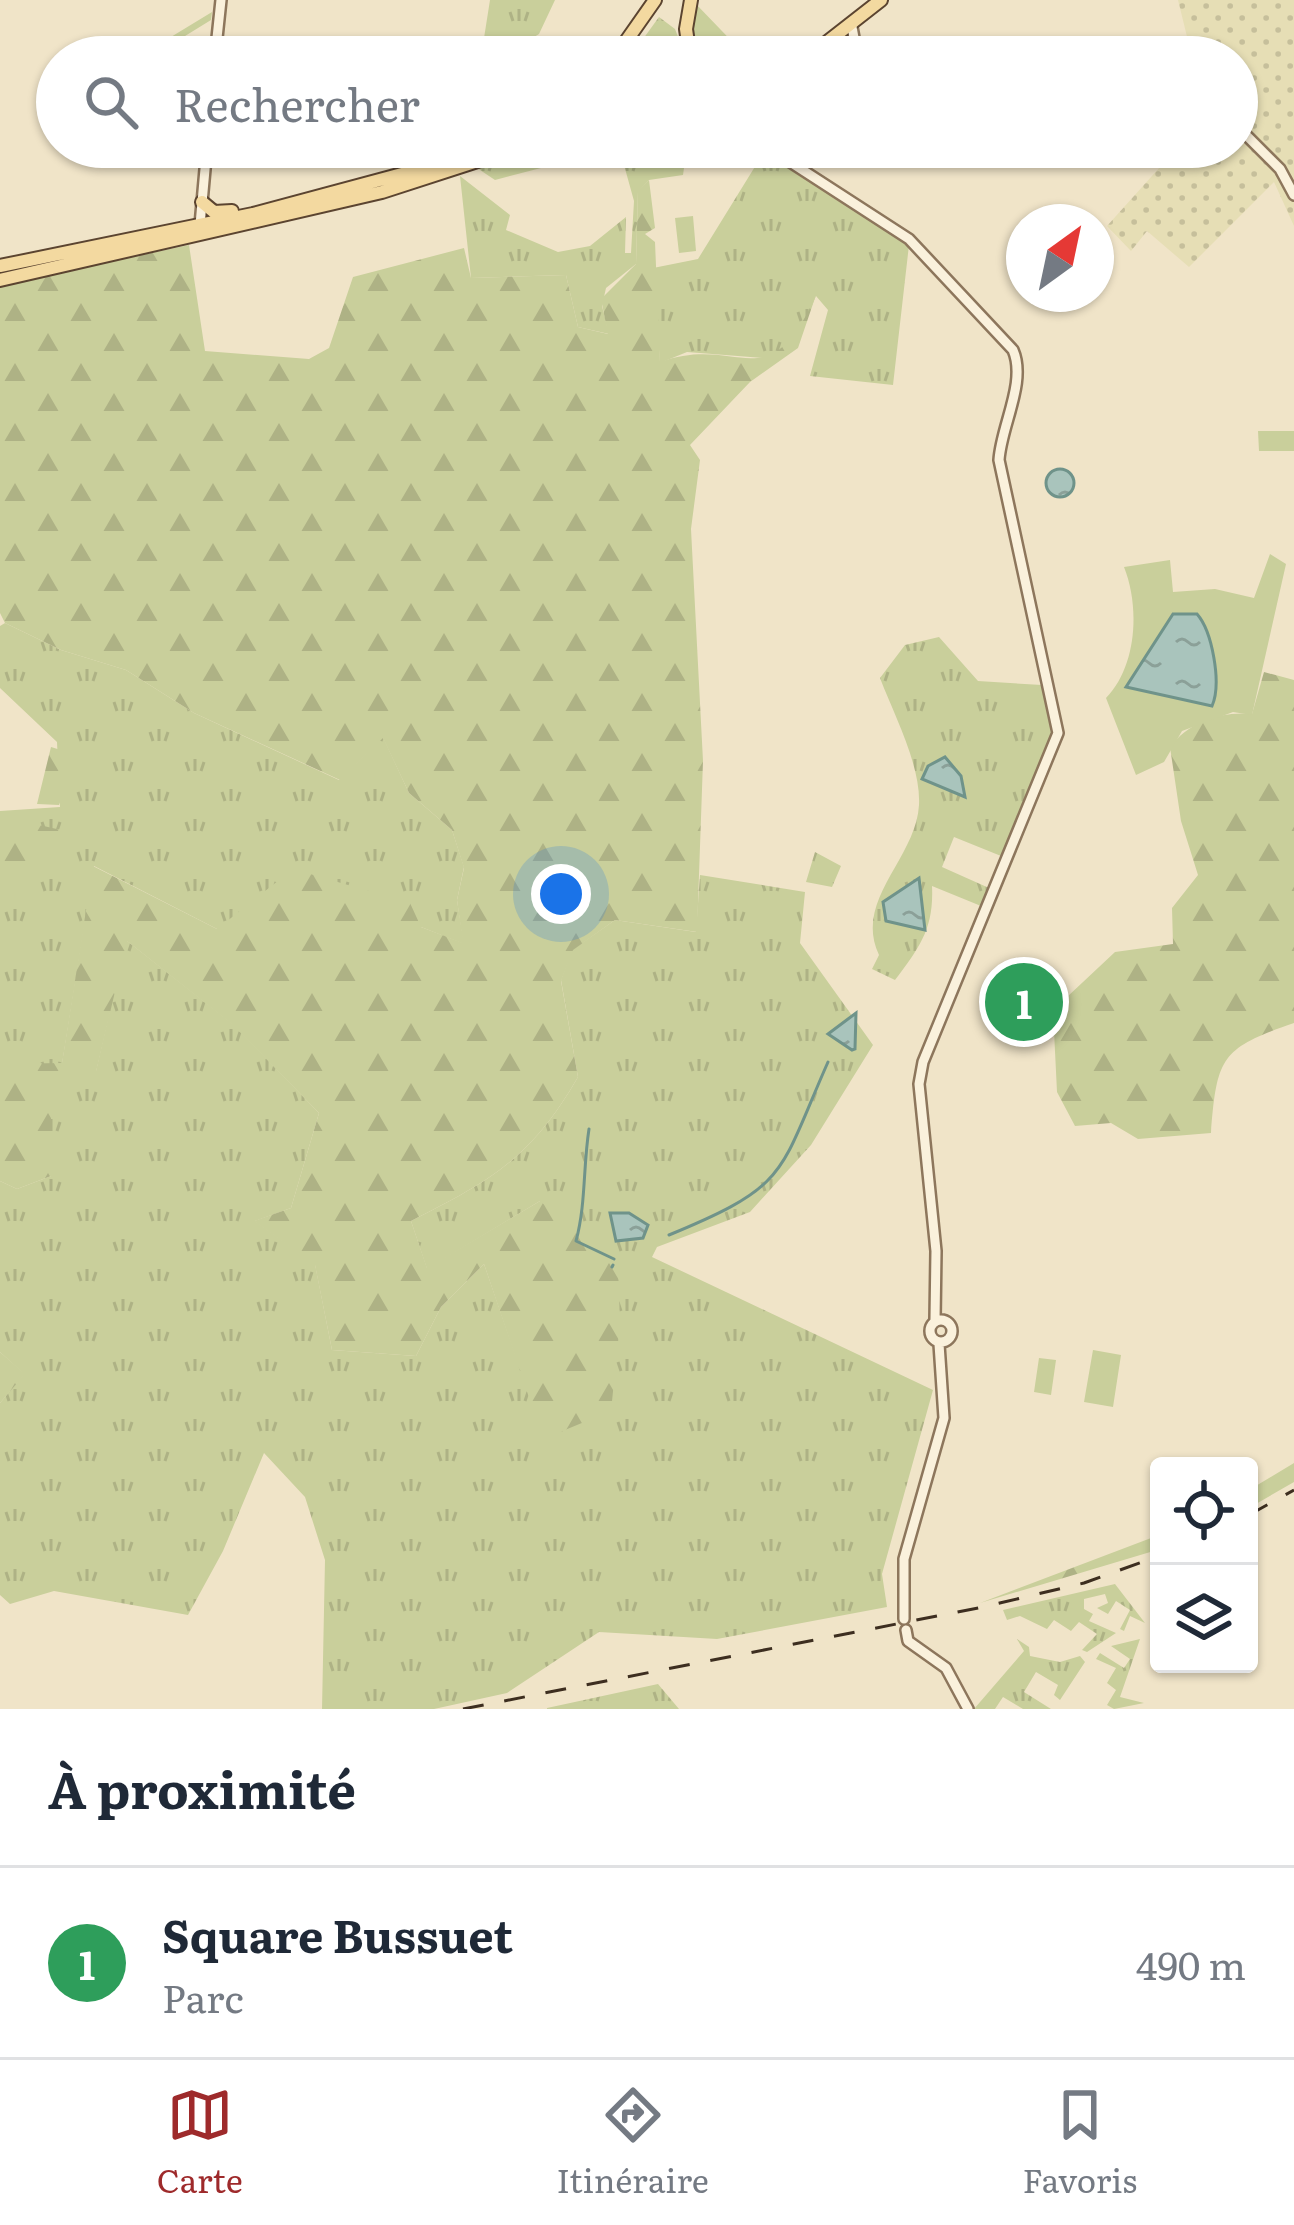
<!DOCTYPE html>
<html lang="fr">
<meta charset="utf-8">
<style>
:root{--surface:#fff;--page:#f6f6f7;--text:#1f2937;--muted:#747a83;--line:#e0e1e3;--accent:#9e2a2b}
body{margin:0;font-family:Literata,serif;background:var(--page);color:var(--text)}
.controls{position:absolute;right:36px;bottom:36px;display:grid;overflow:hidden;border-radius:12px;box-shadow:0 3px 9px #0004}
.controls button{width:108px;height:108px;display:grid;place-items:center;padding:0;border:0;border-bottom:3px solid var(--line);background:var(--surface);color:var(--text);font:60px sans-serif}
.compass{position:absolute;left:1006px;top:204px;width:108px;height:108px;border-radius:50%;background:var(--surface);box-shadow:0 3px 9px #0004;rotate:33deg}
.you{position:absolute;left:561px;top:894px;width:42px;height:42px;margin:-30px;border:9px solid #fff;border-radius:50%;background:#1a73e8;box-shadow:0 0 0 18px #1a73e833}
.badge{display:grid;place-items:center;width:78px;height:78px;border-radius:50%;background:var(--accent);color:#fff;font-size:39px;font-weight:700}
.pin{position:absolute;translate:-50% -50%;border:6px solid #fff;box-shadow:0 3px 12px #0006}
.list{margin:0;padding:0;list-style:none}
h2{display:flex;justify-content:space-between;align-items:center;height:156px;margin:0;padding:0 48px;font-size:51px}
h2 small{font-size:39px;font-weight:400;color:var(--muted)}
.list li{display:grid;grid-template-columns:78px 1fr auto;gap:36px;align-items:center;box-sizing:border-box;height:192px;padding:0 48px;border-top:3px solid var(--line)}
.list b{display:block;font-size:45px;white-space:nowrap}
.list p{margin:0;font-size:39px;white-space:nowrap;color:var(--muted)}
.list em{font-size:39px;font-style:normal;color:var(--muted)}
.icon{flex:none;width:66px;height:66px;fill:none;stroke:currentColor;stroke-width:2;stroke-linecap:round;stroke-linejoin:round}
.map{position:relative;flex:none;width:1294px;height:1709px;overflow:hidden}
.search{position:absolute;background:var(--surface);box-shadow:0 3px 9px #0004;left:36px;right:36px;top:36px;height:132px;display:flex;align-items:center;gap:30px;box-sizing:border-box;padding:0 42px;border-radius:66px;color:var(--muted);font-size:45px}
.sheet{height:348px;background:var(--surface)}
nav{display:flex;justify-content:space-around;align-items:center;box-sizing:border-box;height:168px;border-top:3px solid var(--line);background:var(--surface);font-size:33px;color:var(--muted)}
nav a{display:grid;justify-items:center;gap:6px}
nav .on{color:var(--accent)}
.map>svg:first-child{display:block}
.farmland{fill:url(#farmland-dots)}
.grass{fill:url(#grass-tufts)}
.forest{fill:url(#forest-firs)}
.green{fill:#c9cf9b}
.water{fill:url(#water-ripples);stroke:#6f938a;stroke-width:3}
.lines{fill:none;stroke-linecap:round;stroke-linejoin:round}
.stream{stroke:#6f938a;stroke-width:3}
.minor-casing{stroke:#8d765c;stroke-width:14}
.major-casing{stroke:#5b4430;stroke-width:16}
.minor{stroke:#faf1dc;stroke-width:9}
.major{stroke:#f3d9a0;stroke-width:12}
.rail{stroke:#3d2e20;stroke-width:3;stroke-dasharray:21 21;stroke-linecap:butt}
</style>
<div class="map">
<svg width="1294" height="1709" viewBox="0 0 1294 1709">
<defs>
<pattern id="farmland-dots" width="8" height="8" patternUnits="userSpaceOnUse" patternTransform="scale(3)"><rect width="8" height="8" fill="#e6deb5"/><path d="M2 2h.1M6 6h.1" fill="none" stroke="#c6bf9b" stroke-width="1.8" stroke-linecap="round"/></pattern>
<pattern id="grass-tufts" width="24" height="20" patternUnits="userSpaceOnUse" patternTransform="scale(3)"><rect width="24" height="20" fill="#c9cf9b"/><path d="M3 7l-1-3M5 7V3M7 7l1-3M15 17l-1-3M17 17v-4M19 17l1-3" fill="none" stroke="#aeb285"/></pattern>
<pattern id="forest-firs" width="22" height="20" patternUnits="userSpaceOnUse" patternTransform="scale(3)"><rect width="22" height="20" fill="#c9cf9b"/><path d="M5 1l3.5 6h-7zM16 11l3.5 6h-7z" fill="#aeb285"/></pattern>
<pattern id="water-ripples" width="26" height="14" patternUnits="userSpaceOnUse" patternTransform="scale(3)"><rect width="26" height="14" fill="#a9c4bc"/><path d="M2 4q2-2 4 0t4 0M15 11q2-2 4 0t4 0" fill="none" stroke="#8ba098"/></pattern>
</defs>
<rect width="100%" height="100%" fill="#f0e4c8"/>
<path class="farmland" d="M 1178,0 L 1294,0 L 1294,226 L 1274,182 L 1189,267 L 1147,231 L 1131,251 L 1107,226 L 1178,147 L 1237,147 L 1237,57 L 1192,57 Z"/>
<path class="grass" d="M 490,0 L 555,0 L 539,34 L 518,47 L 513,57 L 481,57 Z
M 695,3 L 747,57 L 698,57 L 689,38 Z
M 212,12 L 211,20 L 151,57 L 138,57 Z
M 659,17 L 675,29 L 686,57 L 630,57 Z
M 540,147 L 575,152 L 583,160 L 573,154 L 572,160 L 495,180 L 474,166 Z
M 619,147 L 650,147 L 685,161 L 683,175 L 649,180 L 638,192 L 636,264 L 606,288 L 602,306 L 609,334 L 578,327 L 566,275 L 471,278 L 460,176 L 510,215 L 506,230 L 558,252 L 590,246 L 626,217 L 625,253 L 631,253 L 634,201 Z
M 764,152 L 909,245 L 893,385 L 810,376 L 828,310 L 816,296 L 798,337 L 784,351 L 763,358 L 687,352 L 660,363 L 653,268 L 698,259 Z
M 5,623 L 61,650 L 126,670 L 194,713 L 339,780 L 383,737 L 409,793 L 452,830 L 464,867 L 457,900 L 464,944 L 421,927 L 217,929 L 94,866 L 62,1064 L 0,1064 L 0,811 L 60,807 L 57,742 L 0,688 L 0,626 Z
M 939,637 L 978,681 L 1042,685 L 1052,737 L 1001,856 L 954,837 L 942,867 L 989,888 L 981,906 L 932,886 C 934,928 920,947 895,980 L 872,969 L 879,955 C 853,900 916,859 919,805 C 921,765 894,715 880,678 L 905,645 Z
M 815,852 L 841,866 L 832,887 L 806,882 Z
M 700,875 L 805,892 L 800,943 L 873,1045 L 811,1145 L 750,1212 L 657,1247 L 652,1257 L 933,1390 L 882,1574 L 887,1607 L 717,1639 L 599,1632 L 507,1693 L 434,1709 L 322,1709 L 325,1560 L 305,1497 L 264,1453 L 223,1551 L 188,1615 L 54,1591 L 10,1604 L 0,1595 L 0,1403 L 24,1374 L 0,1352 L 0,1181 L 17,1189 L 51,1176 L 50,1085 L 96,1071 L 126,940 L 234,1025 L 319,1113 L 291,1208 L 255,1221 L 315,1264 L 332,1350 L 416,1356 L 441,1307 L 484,1264 L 544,1438 L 540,1201 L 427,1269 L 411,1221 C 492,1180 531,1158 578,1077 L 561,980 L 572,950 L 615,920 L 696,932 Z
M 1115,1584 L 1145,1623 L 1130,1616 L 1124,1631 L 1120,1629 L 1130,1610 L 1116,1601 L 1108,1614 L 1097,1608 L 1108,1603 L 1105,1594 L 1084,1599 L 1084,1609 L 1093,1614 L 1089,1621 L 1116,1633 L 1087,1652 L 1082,1650 L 1097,1634 L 1079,1622 L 1071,1631 L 1054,1620 L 1047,1629 L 1020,1616 L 1007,1620 L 1003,1610 Z
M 1017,1639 L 1029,1647 L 1030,1656 L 1060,1662 L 1080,1656 L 1085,1662 L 1060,1700 L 1054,1695 L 1058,1685 L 1036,1672 L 1024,1692 L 1051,1709 L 1023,1709 L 1003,1697 L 995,1709 L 974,1709 L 1024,1651 Z
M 1140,1639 L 1120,1697 L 1144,1703 L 1114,1709 L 1107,1705 L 1116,1690 L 1107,1683 L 1116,1668 L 1096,1659 L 1100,1653 L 1124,1668 L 1130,1659 L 1111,1646 Z
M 658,1684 L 679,1709 L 547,1709 L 547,1708 Z"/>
<path class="forest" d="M 649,180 L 655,228 L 645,234 L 655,242 L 660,362 C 739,333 768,403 816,295 L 798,348 L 750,382 L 690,445 L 700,460 L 691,529 L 703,761 L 697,932 L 615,920 L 573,950 L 561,981 L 578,1077 C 531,1158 492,1180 411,1221 L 427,1268 L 540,1201 L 618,1265 L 620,1323 L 611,1411 L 543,1439 L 484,1264 L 441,1307 L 416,1356 L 332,1350 L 315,1265 L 254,1221 L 291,1208 L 319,1113 L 233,1025 L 127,941 L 96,1072 L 51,1086 L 51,1176 L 17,1189 L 0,1181 L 0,1064 L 62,1063 L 93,866 L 217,929 L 293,869 L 410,903 L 421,927 L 463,943 L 457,900 L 464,868 L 452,830 L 409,793 L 383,738 L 340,780 L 194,713 L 126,670 L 61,650 L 5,623 L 0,613 L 0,285 L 189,245 L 205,351 L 309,359 L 329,348 L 353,277 L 464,248 L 471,278 L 566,275 L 578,327 L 608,334 L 601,299 L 636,264 L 638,191 Z
M 1264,672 L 1294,680 L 1294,1023 C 1221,1048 1217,1057 1211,1133 L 1138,1139 L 1111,1123 L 1075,1126 L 1057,1092 L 1054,1031 L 1067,997 L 1115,952 L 1173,944 L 1172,908 L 1198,875 L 1181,821 L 1170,747 C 1189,722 1221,711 1252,714 Z
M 51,747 L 64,751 L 65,790 L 59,805 L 37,804 Z
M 0,816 L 61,830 L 63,845 L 56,867 L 44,874 L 0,869 Z
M 0,1352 L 25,1374 L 0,1403 Z
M 1294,1463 L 1294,1482 L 1249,1508 L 1249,1490 Z
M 1159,1535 L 1157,1550 L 980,1603 Z"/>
<path class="green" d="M 693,216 L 696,251 L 679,253 L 675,218 Z
M 1258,431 L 1294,431 L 1294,451 L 1259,451 Z
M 1270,554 L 1286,564 L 1252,715 L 1233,712 L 1182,731 L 1164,762 L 1136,775 L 1106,698 C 1137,666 1140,607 1124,567 L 1170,560 L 1173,592 L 1215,589 L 1254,598 Z
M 1007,980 L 1051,1000 L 1046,1021 L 997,1004 L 1001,982 Z
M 1093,1350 L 1121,1355 L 1113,1407 L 1084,1402 Z
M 1039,1358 L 1056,1360 L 1051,1395 L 1034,1392 Z"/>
<path class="water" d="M1046 483a14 14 0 1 1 28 0a14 14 0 1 1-28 0Z
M 1173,614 L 1197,614 C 1212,631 1222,683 1212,706 L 1126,687 Z
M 945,757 L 961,776 L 965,797 L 922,779 L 928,766 Z
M 919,878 L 925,930 L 886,921 L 883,902 Z
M 856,1013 L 855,1049 L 852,1050 L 828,1034 Z
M 610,1213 L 629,1213 L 648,1225 L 643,1238 L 616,1241 Z"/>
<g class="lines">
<path class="stream" d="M 589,1129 C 583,1167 586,1204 576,1241 L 614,1259
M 669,1235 C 790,1185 778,1175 828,1062
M 612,1267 L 613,1265"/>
<g class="minor-casing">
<path id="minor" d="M 852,27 L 855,43 L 867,49
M 833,42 L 859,51 L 912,57
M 215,57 L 221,0
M 1237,126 L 1280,169 L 1294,195
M 767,147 L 909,239 L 1013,350 C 1027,382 1001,426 999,460 L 1058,733 L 923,1062 L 919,1084 L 936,1251 L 935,1320
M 200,225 L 207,147
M930 1331a11 11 0 1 1 22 0a11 11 0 1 1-22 0Z
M 904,1619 L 904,1559 L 944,1418 L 939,1344
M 906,1630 L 908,1641 L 946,1668 L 968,1709"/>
</g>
<g class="major-casing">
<path id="major" d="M 615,57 L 655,0
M 690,57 L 686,29 L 691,0
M 808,57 L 881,0
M 580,147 L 602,147
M 202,202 L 214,212 L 232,211
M 0,266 L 253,214 L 469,156
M 0,280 L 382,192 L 521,147"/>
</g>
<use href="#minor" class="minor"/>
<use href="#major" class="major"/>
<path class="rail" d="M 1249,1515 L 1294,1490
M 463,1709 L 983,1607 L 1084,1583 L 1159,1556"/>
</g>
</svg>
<div class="controls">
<button><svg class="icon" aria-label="locate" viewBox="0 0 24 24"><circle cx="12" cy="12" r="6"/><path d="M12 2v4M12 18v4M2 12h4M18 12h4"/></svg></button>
<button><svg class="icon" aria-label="layers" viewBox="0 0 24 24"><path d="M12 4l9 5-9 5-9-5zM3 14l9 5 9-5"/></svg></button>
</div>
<svg class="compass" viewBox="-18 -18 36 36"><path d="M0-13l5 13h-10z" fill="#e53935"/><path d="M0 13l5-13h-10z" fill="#747a83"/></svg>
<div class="you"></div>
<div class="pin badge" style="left:1024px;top:1002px;background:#2e9e5b">1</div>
<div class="search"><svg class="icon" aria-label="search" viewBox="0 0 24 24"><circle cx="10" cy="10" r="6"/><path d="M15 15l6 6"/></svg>Rechercher</div>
</div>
<section class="sheet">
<h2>À proximité<small></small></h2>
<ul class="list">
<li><span class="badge" style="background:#2e9e5b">1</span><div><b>Square Bussuet</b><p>Parc</p></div><em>490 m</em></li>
</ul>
</section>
<nav>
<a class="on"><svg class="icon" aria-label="map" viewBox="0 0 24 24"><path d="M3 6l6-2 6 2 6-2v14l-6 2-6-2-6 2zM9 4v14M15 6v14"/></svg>Carte</a>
<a><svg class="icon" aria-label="directions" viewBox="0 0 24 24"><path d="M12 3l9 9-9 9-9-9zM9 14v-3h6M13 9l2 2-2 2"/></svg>Itinéraire</a>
<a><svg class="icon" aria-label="saved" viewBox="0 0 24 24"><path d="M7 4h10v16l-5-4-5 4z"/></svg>Favoris</a>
</nav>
